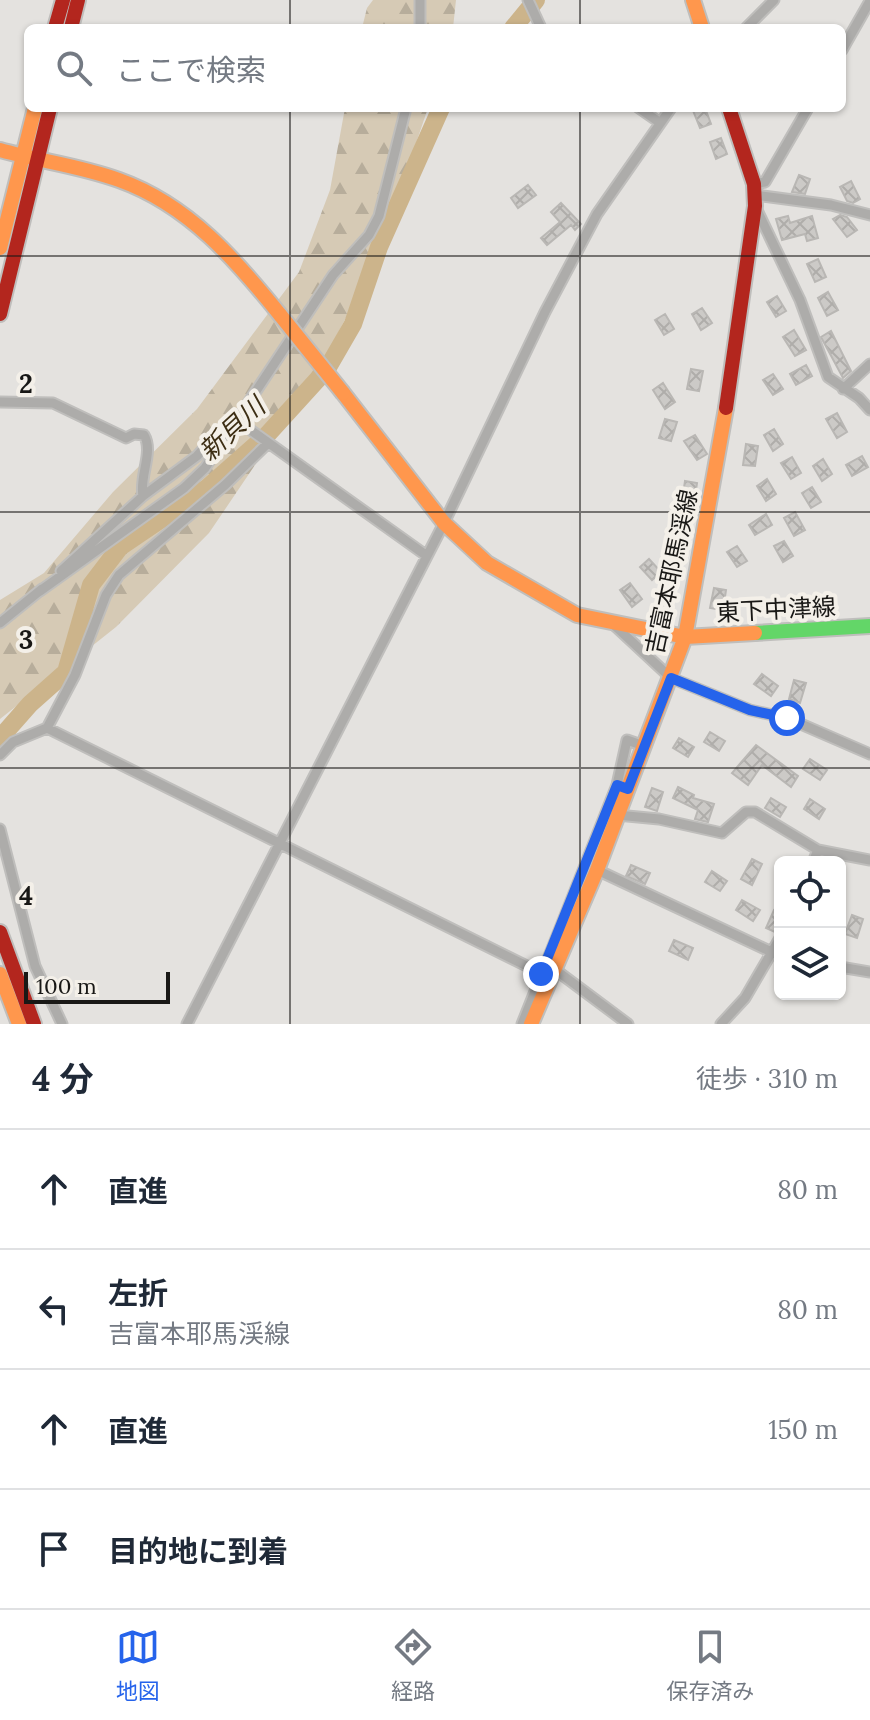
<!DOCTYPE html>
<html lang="ja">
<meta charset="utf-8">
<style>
:root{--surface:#fff;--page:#f2f2f3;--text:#1f2937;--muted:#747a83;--line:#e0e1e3;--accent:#2563eb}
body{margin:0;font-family:Lora,"Noto Sans JP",serif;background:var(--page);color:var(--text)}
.controls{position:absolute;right:24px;bottom:24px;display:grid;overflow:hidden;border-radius:12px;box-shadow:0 2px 6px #0004}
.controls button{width:72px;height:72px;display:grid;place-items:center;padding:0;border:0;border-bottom:2px solid var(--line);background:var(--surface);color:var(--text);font:40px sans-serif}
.scale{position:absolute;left:24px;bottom:20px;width:146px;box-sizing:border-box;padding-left:8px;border:4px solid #191816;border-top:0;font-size:22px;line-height:28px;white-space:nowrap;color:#191816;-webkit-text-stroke:6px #f4f0e9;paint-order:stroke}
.stop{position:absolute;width:24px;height:24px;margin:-18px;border:6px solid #2563eb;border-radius:50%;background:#fff}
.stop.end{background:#2563eb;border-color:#fff;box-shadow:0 2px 8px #0008}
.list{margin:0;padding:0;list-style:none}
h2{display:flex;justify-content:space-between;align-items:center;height:104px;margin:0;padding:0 32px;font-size:34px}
h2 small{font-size:26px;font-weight:400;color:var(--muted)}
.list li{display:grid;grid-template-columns:52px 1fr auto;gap:24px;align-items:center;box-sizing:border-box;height:120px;padding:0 32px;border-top:2px solid var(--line)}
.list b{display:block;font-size:30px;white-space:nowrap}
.list p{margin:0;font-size:26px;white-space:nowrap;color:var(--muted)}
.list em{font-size:26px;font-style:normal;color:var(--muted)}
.icon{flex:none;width:44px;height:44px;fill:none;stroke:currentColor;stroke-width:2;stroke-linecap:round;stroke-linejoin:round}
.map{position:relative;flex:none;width:870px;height:1024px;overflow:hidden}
.search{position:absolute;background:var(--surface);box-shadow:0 2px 6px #0004;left:24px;right:24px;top:24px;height:88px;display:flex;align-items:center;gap:20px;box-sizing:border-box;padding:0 28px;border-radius:12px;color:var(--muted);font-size:30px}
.sheet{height:584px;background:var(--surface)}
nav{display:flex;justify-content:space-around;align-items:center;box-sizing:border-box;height:112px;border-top:2px solid var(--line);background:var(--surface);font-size:22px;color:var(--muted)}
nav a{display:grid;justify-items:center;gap:4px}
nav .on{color:var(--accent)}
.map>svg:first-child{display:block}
.forest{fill:url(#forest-firs)}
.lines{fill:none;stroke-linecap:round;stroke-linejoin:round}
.river{stroke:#ccb48b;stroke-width:18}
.building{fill:url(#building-cross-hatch);stroke:#b9b7b4;stroke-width:2}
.street-casing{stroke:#bfbebc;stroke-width:13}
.fast-casing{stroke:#bfbebc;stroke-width:18}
.slow-casing{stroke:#bfbebc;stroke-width:18}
.jam-casing{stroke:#bfbebc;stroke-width:18}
.street{stroke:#adacaa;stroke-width:9}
.fast{stroke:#63d668;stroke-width:14}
.slow{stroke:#ff974d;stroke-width:14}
.jam{stroke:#b3261e;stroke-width:14}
.slow-bridge-casing{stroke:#bfbebc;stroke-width:18;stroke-linecap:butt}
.slow-bridge{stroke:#ff974d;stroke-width:14}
.route{stroke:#2563eb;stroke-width:10}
.grid{fill:none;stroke:#191816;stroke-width:2;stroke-opacity:0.55}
.labels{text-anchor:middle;stroke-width:8;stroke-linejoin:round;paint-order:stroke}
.street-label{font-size:24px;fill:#191816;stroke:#f4f0e9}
.water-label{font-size:26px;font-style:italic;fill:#3d2e14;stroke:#f4f0e9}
.grid-label{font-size:26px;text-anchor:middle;font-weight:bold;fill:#191816;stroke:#f4f0e9;stroke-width:8;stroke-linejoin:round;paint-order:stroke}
</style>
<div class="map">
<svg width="870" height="1024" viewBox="0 0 870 1024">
<defs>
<pattern id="forest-firs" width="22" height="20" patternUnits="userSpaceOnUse" patternTransform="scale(2)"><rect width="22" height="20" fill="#d6cab5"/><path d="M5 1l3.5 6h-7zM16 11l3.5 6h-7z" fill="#b7ad9b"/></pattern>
<pattern id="building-cross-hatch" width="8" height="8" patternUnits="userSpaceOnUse" patternTransform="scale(2)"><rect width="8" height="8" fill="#cccac7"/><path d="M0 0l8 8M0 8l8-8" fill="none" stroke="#afadaa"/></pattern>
</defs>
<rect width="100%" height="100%" fill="#e4e2df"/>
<path class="forest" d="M 373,0 L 456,0 L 453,28 L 362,28 L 367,8 Z
M 345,108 L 428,108 L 375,263 L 314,378 L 209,533 L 116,627 L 0,719 L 0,600 L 44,573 L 113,492 L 197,409 L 299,272 L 330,190 Z"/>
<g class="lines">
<path class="river" d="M 513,28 L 536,0
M 0,738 L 30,704 L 66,672 L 91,585 L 120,547 L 207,488 L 267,435 L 327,369 L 353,324 L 379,247 L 441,108"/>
</g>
<path class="building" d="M 692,108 L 705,108 L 711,124 L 700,128 Z
M 721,138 L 727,154 L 716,159 L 710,142 Z
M 799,175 L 810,179 L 805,194 L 792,192 Z
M 851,181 L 860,199 L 853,203 L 847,201 L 840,187 Z
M 528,185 L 536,195 L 518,208 L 511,198 Z
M 561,203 L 581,224 L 575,230 L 571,225 L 547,245 L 541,238 L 560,222 L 551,212 Z
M 840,215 L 847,217 L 857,230 L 847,237 L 833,219 Z
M 788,216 L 790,223 L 812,216 L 818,238 L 807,241 L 805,234 L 782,240 L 776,219 Z
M 818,259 L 826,277 L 815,282 L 807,264 Z
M 828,292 L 838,310 L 827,316 L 818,298 Z
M 777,296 L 786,311 L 776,317 L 767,302 Z
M 702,308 L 712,323 L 701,330 L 692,314 Z
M 665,314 L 674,329 L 664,335 L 655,320 Z
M 794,330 L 806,350 L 795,356 L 783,337 Z
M 831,331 L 851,371 L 843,378 L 821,337 Z
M 806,365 L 812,376 L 796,385 L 790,374 Z
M 691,369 L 703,371 L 699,391 L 687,389 Z
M 773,374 L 783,389 L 773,395 L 763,380 Z
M 663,383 L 675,402 L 665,409 L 653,390 Z
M 837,413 L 847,432 L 837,438 L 826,419 Z
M 665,419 L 677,422 L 671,441 L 659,438 Z
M 774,429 L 783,444 L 773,451 L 764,435 Z
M 695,435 L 707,454 L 697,460 L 684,441 Z
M 746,444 L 758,446 L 755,466 L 743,465 Z
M 862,456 L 868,467 L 852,476 L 846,465 Z
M 792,457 L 801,473 L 791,479 L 781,463 Z
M 823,459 L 832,474 L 822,481 L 813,466 Z
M 767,479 L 776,494 L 766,501 L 757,486 Z
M 685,481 L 697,483 L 694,503 L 682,502 Z
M 812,487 L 821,502 L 811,508 L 802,493 Z
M 795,512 L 805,530 L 794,536 L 784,518 Z
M 766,514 L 772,525 L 755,535 L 749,525 Z
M 674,532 L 687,535 L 682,557 L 669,554 Z
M 784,541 L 793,556 L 783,562 L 774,546 Z
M 737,546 L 747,561 L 737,567 L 727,552 Z
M 649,559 L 661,572 L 652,580 L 640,567 Z
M 630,583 L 642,599 L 632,607 L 620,590 Z
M 714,588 L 726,590 L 723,610 L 710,608 Z
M 762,674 L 778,686 L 771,696 L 754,684 Z
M 794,680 L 806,683 L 800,703 L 789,699 Z
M 710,732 L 725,741 L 719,751 L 704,742 Z
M 679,738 L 694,747 L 688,757 L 673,748 Z
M 756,745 L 798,776 L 791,787 L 762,765 L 748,785 L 732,773 Z
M 810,759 L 827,770 L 820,780 L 803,769 Z
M 678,787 L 694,795 L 693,798 L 714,804 L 708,822 L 695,819 L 698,810 L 673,798 Z
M 652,788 L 663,792 L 657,811 L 645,807 Z
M 771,798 L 786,807 L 780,817 L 765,808 Z
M 810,799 L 825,809 L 819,819 L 804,809 Z
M 752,859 L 762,864 L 752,885 L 741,879 Z
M 631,865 L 650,873 L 645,884 L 626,876 Z
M 712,871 L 727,881 L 720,891 L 705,882 Z
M 742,900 L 760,910 L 753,921 L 736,910 Z
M 774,910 L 780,912 L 780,926 L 775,932 L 766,928 Z
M 852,915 L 863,919 L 857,938 L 845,934 Z
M 674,940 L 693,948 L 688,960 L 669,951 Z"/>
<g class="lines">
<g class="street-casing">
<path id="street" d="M 528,0 L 541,28
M 420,28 L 420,0
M 746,28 L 774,0
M 842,50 L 870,1
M 639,108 L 659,122
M 754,184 L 765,182 L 808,108
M 755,195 L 831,205 L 870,215
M 755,206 L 800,300 L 828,377 L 859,398 L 870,410
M 843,389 L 870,364
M 0,402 L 53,403 L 126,438 L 134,434 L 144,435 C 154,452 139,476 143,496
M 238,421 L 427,556
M 61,571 L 143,496 L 197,456 L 222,428 L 234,423
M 40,591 L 184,488 L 205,468 L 333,275 L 369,235 L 379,216 L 406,108
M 0,623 L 42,589
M 614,625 L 671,678 L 750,710 L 787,718 L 870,754
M 47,728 L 549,977
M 0,755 L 13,742 L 47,728 L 75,675 L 106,595 L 119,575 L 225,485 L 268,443
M 617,815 L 659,819 L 722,833 L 746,812 L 755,812 L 818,850 L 870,860
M 0,829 L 35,966 L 62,1024
M 813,862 L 818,850
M 597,870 L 780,956
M 840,967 L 870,972
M 553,968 L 628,1024
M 187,1024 L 444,523 L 545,312 L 597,214 L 671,108
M 522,1024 L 617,785 L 627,740 L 644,746
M 721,1024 L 745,998 L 780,938"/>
</g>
<g class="fast-casing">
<path id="fast" d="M 755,633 L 870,626"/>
</g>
<g class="slow-casing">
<path id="slow" d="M 693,0 L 702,28
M 0,150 C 39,161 81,166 119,180 C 189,205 236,260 281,316
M 0,248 L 35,108
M 343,393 L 444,523 L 487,563 L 577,615 L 685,637 L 755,633
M 0,974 L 19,1024
M 531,1024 L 597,870 L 685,637 L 726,408"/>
</g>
<g class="jam-casing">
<path id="jam" d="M 55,28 L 63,0
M 71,28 L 78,0
M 0,314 L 50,108
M 726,408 L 755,206 L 754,184 L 729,108
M 0,932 L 34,1024"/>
</g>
<use href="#street" class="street"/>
<use href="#fast" class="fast"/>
<use href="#slow" class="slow"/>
<use href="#jam" class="jam"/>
<g class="slow-bridge-casing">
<path id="slow-bridge" d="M 281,316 L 343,393"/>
</g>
<use href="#slow-bridge" class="slow-bridge"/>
</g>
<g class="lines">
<path class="route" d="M 541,974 L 617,785 L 628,789 L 671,678 L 750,710 L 787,718"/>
</g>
<path class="grid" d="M 290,0 L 290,28M 580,0 L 580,28M 290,108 L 290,1024M 580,108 L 580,1024M 0,256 L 870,256M 0,512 L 870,512M 0,768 L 870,768"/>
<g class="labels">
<g class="street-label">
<text transform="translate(672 572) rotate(-78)" y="8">吉富本耶馬渓線</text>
<text transform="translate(776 610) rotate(-3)" y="8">東下中津線</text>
</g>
<g class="water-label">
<text transform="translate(232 429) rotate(-43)" y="9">新貝川</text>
</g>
</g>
<g class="grid-label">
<text x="26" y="393">2</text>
<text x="26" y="649">3</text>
<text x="26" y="905">4</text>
</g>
</svg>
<div class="controls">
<button><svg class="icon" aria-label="locate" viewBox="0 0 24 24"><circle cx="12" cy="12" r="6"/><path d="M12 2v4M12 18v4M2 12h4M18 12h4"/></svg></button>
<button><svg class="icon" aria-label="layers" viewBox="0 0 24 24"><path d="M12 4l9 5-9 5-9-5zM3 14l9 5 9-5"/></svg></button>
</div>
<div class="scale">100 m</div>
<div class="stop" style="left:787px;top:718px"></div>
<div class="stop end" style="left:541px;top:974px"></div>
<div class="search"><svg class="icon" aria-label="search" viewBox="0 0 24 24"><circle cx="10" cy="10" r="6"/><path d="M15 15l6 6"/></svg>ここで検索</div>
</div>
<section class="sheet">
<h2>4 分<small>徒歩 · 310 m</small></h2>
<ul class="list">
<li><svg class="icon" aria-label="ahead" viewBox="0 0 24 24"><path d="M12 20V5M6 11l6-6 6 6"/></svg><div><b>直進</b></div><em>80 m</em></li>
<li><svg class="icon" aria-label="left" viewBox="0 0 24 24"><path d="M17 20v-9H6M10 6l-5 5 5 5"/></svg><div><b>左折</b><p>吉富本耶馬渓線</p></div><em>80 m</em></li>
<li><svg class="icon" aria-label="ahead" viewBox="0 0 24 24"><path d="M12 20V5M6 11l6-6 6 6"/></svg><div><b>直進</b></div><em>150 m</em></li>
<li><svg class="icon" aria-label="arrive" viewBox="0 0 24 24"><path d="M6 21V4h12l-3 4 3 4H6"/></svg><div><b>目的地に到着</b></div></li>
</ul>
</section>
<nav>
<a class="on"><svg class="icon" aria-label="map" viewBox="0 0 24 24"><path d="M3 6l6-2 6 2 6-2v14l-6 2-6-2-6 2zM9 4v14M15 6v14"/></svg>地図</a>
<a><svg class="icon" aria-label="directions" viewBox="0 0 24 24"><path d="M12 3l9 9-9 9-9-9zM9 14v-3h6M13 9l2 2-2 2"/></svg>経路</a>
<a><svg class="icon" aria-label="saved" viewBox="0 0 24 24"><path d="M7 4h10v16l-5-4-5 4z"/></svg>保存済み</a>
</nav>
